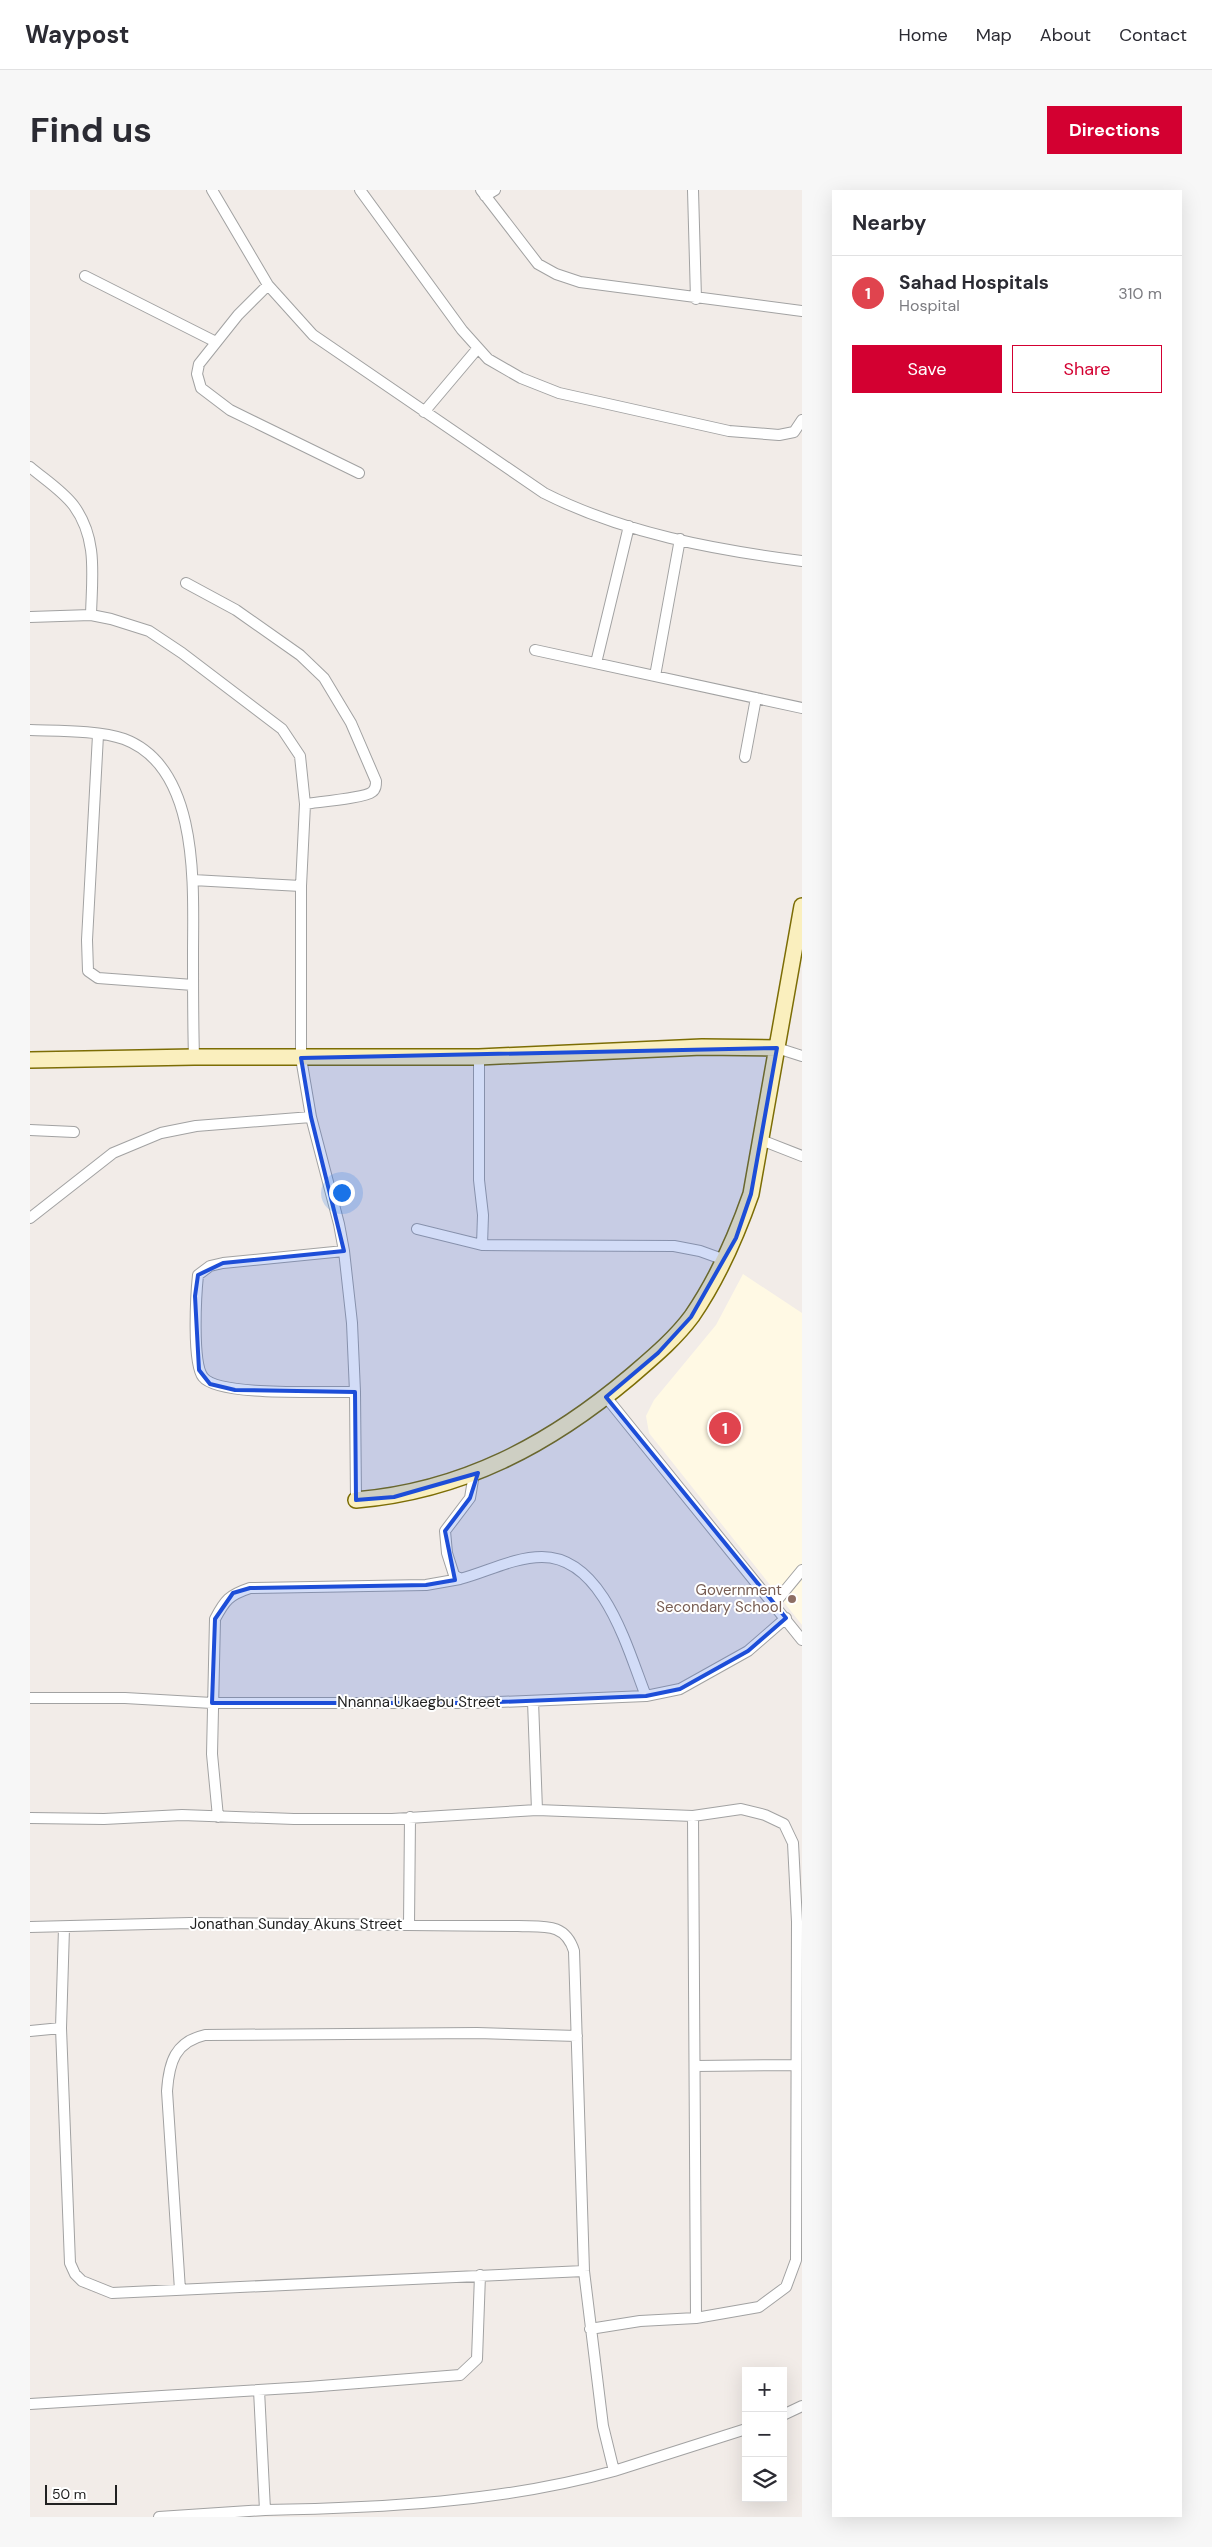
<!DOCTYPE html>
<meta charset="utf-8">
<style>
:root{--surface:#fff;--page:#f7f7f7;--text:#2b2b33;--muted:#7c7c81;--line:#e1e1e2;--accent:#d30031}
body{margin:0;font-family:"DM Sans",sans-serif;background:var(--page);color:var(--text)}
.controls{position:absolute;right:15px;bottom:15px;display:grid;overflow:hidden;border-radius:0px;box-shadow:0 5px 20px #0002}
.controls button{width:45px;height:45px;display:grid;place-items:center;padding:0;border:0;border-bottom:1px solid var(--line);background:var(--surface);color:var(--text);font:25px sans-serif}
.scale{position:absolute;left:15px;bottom:12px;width:72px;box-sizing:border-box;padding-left:5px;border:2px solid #212121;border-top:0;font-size:14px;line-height:18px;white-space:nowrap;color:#212121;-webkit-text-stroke:4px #fff;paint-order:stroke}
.you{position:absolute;left:311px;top:1002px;width:18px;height:18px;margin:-12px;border:4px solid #fff;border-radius:50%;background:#1a73e8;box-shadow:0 0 0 8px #1a73e833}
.badge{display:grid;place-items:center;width:32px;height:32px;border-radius:50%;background:var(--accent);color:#fff;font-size:16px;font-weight:700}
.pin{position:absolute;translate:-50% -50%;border:2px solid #fff;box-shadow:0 1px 5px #0006}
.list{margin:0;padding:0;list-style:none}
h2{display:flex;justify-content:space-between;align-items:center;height:65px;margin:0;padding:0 20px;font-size:21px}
h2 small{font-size:16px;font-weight:400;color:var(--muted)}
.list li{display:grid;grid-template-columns:32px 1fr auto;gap:15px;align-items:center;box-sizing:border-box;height:75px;padding:0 20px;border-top:1px solid var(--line)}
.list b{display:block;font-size:19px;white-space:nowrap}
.list p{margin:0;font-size:16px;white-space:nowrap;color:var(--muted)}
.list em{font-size:16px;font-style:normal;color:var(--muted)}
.actions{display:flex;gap:10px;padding:15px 20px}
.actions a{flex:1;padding:11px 0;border:1px solid var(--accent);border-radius:0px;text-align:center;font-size:18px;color:var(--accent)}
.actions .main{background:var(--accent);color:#fff}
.icon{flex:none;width:28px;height:28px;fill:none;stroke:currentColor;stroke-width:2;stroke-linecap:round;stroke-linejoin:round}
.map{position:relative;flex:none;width:772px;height:2327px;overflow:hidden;border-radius:0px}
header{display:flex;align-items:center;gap:30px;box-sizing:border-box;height:70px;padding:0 25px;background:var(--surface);border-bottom:1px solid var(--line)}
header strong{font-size:24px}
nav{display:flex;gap:28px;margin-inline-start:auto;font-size:18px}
.intro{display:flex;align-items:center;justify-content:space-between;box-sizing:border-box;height:120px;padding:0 30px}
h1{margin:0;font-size:35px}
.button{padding:12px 22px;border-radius:0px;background:var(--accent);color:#fff;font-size:18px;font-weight:700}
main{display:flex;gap:30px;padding:0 30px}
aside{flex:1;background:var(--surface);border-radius:0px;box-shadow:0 5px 20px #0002}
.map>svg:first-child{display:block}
.education{fill:#fff9e4}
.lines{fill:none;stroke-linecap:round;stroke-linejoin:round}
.street-casing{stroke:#a2a2a2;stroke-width:12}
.secondary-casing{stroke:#7c6d05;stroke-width:18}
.street{stroke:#fff;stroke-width:10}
.secondary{stroke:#faefbe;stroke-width:15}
.marked{fill:#1d4ed8;fill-opacity:0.2;stroke:#1d4ed8;stroke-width:4;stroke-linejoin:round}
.education-dot{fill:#8d6e63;stroke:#fff;stroke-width:2}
.labels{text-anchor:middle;stroke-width:4;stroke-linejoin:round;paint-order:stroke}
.education-label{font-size:15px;fill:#785e54;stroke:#fff;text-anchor:end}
.street-label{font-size:15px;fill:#212121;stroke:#fff}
</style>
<header>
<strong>Waypost</strong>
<nav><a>Home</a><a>Map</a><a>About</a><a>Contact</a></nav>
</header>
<div class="intro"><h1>Find us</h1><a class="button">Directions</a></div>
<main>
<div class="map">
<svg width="772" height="2327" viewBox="0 0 772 2327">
<rect width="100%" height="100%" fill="#f2ece8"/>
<path class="education" d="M 713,1084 L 772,1123 L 772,1435 L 619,1243 L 616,1226 L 624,1210 L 686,1135 Z"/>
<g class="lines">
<g class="street-casing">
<path id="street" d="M 182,0 L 238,95 L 283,145 L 514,303 C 593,343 685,360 772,371
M 330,0 L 432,140 L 458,169 L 491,188 L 529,203 L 699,241 L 749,245 L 764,242 L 772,230
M 451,0 L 508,74 L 526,84 L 550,92 L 772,121
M 663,0 L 666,109
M 455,6 L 465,0
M 55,86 L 186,152
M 238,95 L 208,125 L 169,174 L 167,184 L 171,198 L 200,220 L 329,283
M 394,222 L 448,158
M 0,277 C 14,289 33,301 44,316 C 68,349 62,386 61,425
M 156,393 L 206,420 L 270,465 L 294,488 L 321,533 L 346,591 C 346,595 346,599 342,602 C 335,608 287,612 275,614
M 0,427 L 61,425 L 81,429 L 119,441 L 152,463 L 252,539 L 270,566 L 275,614 L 271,696 L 271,868 L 281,927 L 309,1034 L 314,1061 L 322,1133 L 325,1202 L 326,1310
M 505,460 L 772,518
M 566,473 L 599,336
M 625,486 L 650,349
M 0,540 C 27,541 69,540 94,549 C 171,578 163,699 163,764 C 163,799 163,833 164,867
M 68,545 L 57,750 L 58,781 L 68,788 L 163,795
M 715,567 L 726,508
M 163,690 L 271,696
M 747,858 L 772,866
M 449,867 L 449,990 L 453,1025 L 452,1055
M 0,940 L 44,942
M 731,950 L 772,966
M 0,1028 L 83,963 L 131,943 L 166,936 L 281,927
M 387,1039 L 452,1055 L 644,1056 L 670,1061 L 695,1070
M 314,1061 L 193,1073 L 180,1076 L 168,1085 C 166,1104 162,1173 173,1187 C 188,1207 297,1201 325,1202
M 576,1207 L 772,1450
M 444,1284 L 440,1308 L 415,1341 L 417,1363 L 424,1385 L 430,1389 C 457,1382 484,1367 512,1367 C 574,1367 598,1461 616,1506
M 744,1414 L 772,1380
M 0,1508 L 95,1508 L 182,1513 L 445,1513 L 616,1506 L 650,1499 L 718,1461 L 756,1428
M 503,1511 L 507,1620
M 663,1626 L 666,2128
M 188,1627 L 182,1564 L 185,1429 C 195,1410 199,1405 220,1398 L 396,1395 L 430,1389
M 0,1628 L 74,1629 L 152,1625 L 264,1629 L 362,1629 L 507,1620 L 663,1626 L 711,1619 L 735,1625 L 754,1634 L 763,1653 L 767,1732 L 766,2070 L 756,2097 L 729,2117 L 666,2128 L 610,2131 L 560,2139
M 379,1735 L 380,1627
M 0,1737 L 160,1733 L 488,1736 C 513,1737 535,1732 544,1761 L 554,2081 L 573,2236 L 584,2281 L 716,2239
M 31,1838 L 40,2073 L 45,2084 L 52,2091 L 82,2103 L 554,2081
M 0,1841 L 31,1838 L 34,1738
M 665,1876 L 766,1875
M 150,2100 L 137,1901 C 139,1872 145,1852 175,1845 L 447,1843 L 547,1846
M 229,2200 L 235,2320 C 350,2318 473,2312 584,2281
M 0,2214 L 278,2197 L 430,2185 L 447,2169 L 450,2085
M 753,2225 L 772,2216
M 129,2327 L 235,2320"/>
</g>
<g class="secondary-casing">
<path id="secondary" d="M 0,870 L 164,867 L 449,867 L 672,857 L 747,858
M 326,1310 C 432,1301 519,1255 600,1187 C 622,1168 645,1149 662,1126 C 688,1088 706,1047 721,1004 L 772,716"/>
</g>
<use href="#street" class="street"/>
<use href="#secondary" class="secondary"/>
</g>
<path class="marked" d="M 747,858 L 721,1004 L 706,1048 L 661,1127 L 628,1163 L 576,1207 L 756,1428 L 718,1461 L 650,1499 L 616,1506 L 445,1513 L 182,1513 L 185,1429 L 203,1403 L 220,1398 L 396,1395 L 425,1390 L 415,1341 L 440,1308 L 448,1283 L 364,1307 L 326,1310 L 325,1202 L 205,1200 L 180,1194 L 169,1180 L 165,1106 L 168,1085 L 193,1073 L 314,1061 L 281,927 L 271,868 Z"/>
<circle class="education-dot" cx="762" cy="1409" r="5"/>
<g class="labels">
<g class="education-label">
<text x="752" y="1405">Government<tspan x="752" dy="17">Secondary School</tspan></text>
</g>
<g class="street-label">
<text x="389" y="1517">Nnanna Ukaegbu Street</text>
<text x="266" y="1739">Jonathan Sunday Akuns Street</text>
</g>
</g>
</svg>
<div class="controls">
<button>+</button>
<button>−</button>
<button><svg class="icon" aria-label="layers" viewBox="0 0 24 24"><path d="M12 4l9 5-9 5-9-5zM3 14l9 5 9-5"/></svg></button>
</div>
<div class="scale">50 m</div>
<div class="you"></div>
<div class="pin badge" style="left:695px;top:1238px;background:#e0444e">1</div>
</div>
<aside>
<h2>Nearby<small></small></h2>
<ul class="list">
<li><span class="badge" style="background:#e0444e">1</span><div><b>Sahad Hospitals</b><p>Hospital</p></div><em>310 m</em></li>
</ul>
<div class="actions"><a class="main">Save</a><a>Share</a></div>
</aside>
</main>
